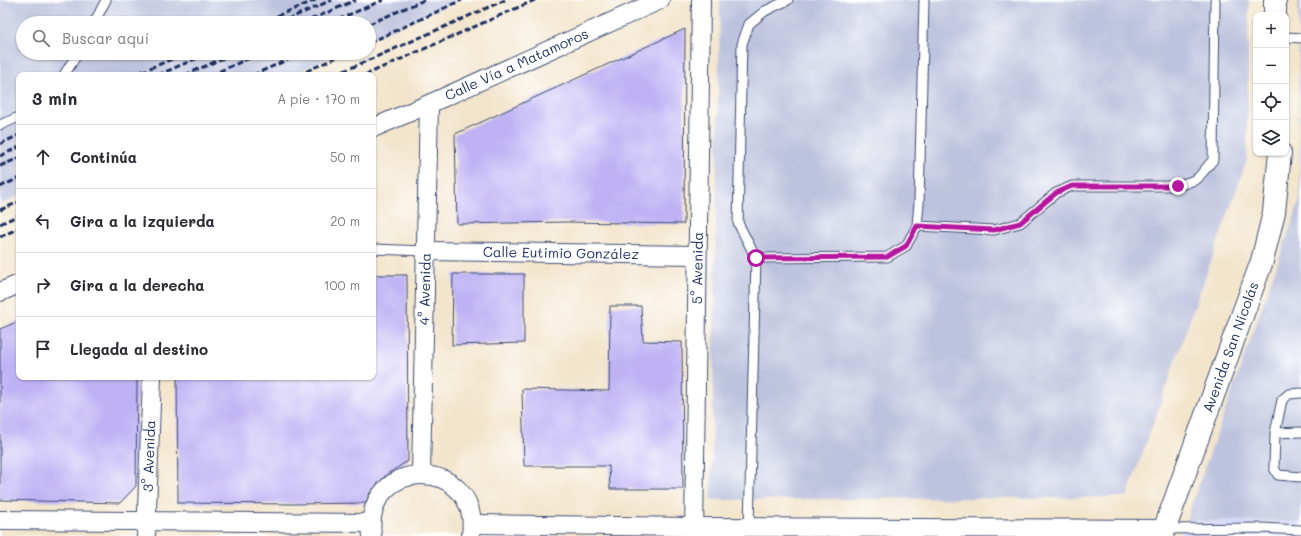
<!DOCTYPE html>
<html lang="es">
<meta charset="utf-8">
<style>
:root{--surface:#fff;--page:#f2f2f3;--text:#2b2b33;--muted:#7c7c81;--line:#e1e1e2}
body{margin:0;font-family:Mali,sans-serif;background:var(--page);color:var(--text)}
.controls{position:absolute;right:12px;top:12px;display:grid;overflow:hidden;border-radius:8px;box-shadow:0 1px 3px #0004}
.controls button{width:36px;height:36px;display:grid;place-items:center;padding:0;border:0;border-bottom:1px solid var(--line);background:var(--surface);color:var(--text);font:20px sans-serif}
.stop{position:absolute;width:12px;height:12px;margin:-9px;border:3px solid #b5179e;border-radius:50%;background:#fff}
.stop.end{background:#b5179e;border-color:#fff;box-shadow:0 1px 4px #0008}
.list{margin:0;padding:0;list-style:none}
h2{display:flex;justify-content:space-between;align-items:center;height:52px;margin:0;padding:0 16px;font-size:17px}
h2 small{font-size:13px;font-weight:400;color:var(--muted)}
.list li{display:grid;grid-template-columns:26px 1fr auto;gap:12px;align-items:center;box-sizing:border-box;height:64px;padding:0 16px;border-top:1px solid var(--line)}
.list b{display:block;font-size:15px;white-space:nowrap}
.list em{font-size:13px;font-style:normal;color:var(--muted)}
.icon{flex:none;width:22px;height:22px;fill:none;stroke:currentColor;stroke-width:2;stroke-linecap:round;stroke-linejoin:round}
.map{position:relative;flex:none;width:1301px;height:536px;overflow:hidden}
.search{position:absolute;background:var(--surface);box-shadow:0 1px 3px #0004;left:16px;top:16px;width:360px;height:44px;display:flex;align-items:center;gap:10px;box-sizing:border-box;padding:0 14px;border-radius:22px;color:var(--muted);font-size:15px}
.panel{position:absolute;background:var(--surface);box-shadow:0 1px 3px #0004;left:16px;top:72px;width:360px;height:308px;border-radius:8px}
.map>svg:first-child{display:block}
.built{fill:#d5d8f9}
.industrial{fill:#bdc3de}
.building{fill:#beb2f4}
.lines{fill:none;stroke-linecap:round;stroke-linejoin:round}
.service-casing{stroke:#3b4a6e;stroke-width:11}
.minor-casing{stroke:#3b4a6e;stroke-width:20}
.tertiary-casing{stroke:#3b4a6e;stroke-width:24}
.service{stroke:#fff;stroke-width:9}
.minor{stroke:#fff;stroke-width:18}
.tertiary{stroke:#fff;stroke-width:22}
.rail{stroke:#1b2f5e;stroke-width:3;stroke-dasharray:6 3;stroke-linecap:butt}
.route{stroke:#b5179e;stroke-width:5}
.labels{text-anchor:middle;stroke-width:3.5;stroke-linejoin:round;paint-order:stroke}
.street-label{font-size:14px;fill:#1b2f5e;stroke:#fff}
</style>
<div class="map">
<svg width="1301" height="536" viewBox="0 0 1301 536">
<rect width="100%" height="100%" fill="#fff"/>
<filter id="ink" filterUnits="userSpaceOnUse"><feTurbulence type="fractalNoise" baseFrequency=".025" numOctaves="2"/><feDisplacementMap in="SourceGraphic" scale="8" xChannelSelector="R" yChannelSelector="G"/><feConvolveMatrix kernelMatrix="1 2 1 2 8 2 1 2 1" color-interpolation-filters="sRGB"/></filter>
<filter id="wash" filterUnits="userSpaceOnUse"><feTurbulence type="fractalNoise" baseFrequency=".012" numOctaves="4" result="noise"/><feDisplacementMap in="SourceGraphic" scale="16" xChannelSelector="R" yChannelSelector="G"/><feGaussianBlur stdDeviation="0.9" result="paint"/><feColorMatrix in="noise" values="0 0 0 0 0 0 0 0 0 0 0 0 0 0 0 0 0 1.4 0 .05"/><feComposite in="paint" operator="in"/></filter>
<g filter="url(#wash)">
<rect width="100%" height="100%" fill="#f3e5cc"/>
<path class="built" d="M 1186,520 L 1301,522 L 1301,536 L 1180,536 Z"/>
<path class="industrial" d="M 0,0 L 459,0 L 369,40 L 369,23 L 23,23 L 23,53 L 340,53 L 291,75 L 19,75 L 19,196 L 0,205 Z
M 720,0 L 1249,0 L 1247,160 L 1127,497 L 711,500 Z
M 1298,0 L 1301,0 L 1301,522 L 1186,520 L 1300,200 Z"/>
<g id="blocks">
<path class="building" d="M 685,29 L 684,224 L 567,222 L 457,224 L 455,134 Z
M 453,274 L 524,274 L 524,343 L 452,345 Z
M 373,275 L 407,275 L 408,461 L 387,474 L 369,494 L 366,503 L 294,504 L 178,503 L 177,377 L 373,377 Z
M 610,306 L 641,306 L 643,341 L 682,342 L 683,489 L 610,489 L 609,466 L 524,466 L 522,389 L 609,391 Z
M 19,321 L 19,377 L 137,377 L 136,486 L 120,503 L 0,500 L 0,329 Z"/>
</g>
</g>
<g filter="url(#ink)">
<use href="#blocks" fill-opacity="0" stroke="#3b4a6e" stroke-width="1"/>
<g class="lines">
<g class="service-casing">
<path id="service" d="M 94,23 L 106,0
M 1286,37 L 1301,38
M 64,75 L 78,53
M 0,125 L 19,117
M 917,226 L 994,230 L 1020,223 L 1056,193 L 1072,186 L 1178,186 L 1197,179 L 1213,160 L 1215,0
M 373,249 L 426,251
M 756,258 L 887,257 L 906,246 L 917,226 L 919,203 L 924,0
M 1301,393 L 1289,394 L 1282,400 L 1275,433 L 1301,432
M 1275,433 L 1274,468 L 1278,475 L 1301,477
M 749,527 L 756,258 L 738,223 L 742,44 L 749,24 L 765,11 L 788,0
M 1165,529 L 1261,528 L 1301,530"/>
</g>
<g class="minor-casing">
<g id="minor">
<path id="s1" d="M 373,128 L 429,104 L 660,0"/>
<path id="s2" d="M 426,251 L 697,255"/>
<path d="M 0,292 L 19,284"/>
<path id="s3" d="M 421,474 L 429,104"/>
<path d="M 0,520 L 370,523"/>
<path d="M 472,524 L 694,527 L 1165,529"/>
<path id="s4" d="M 146,536 L 152,377"/>
<path d="M 372,536 C 362,454 482,456 471,535"/>
<path id="s5" d="M 694,536 L 701,0"/>
</g>
</g>
<g class="tertiary-casing">
<g id="tertiary">
<path d="M 1275,15 L 1275,0"/>
<path id="s6" d="M 1162,536 L 1262,261 L 1274,212 L 1280,153"/>
</g>
</g>
<use href="#service" class="service"/>
<use href="#minor" class="minor"/>
<use href="#tertiary" class="tertiary"/>
<path class="rail" d="M 260,23 L 316,0
M 279,23 L 332,0
M 303,23 L 356,0
M 330,23 L 383,0
M 369,24 L 424,0
M 369,43 L 462,0
M 133,75 L 187,53
M 158,75 L 209,53
M 185,75 L 235,53
M 211,75 L 261,53
M 253,75 L 303,53
M 298,75 L 346,53
M 335,75 L 505,0
M 365,75 L 535,0
M 0,144 L 19,135
M 0,156 L 19,147
M 0,166 L 19,158
M 0,187 L 19,178
M 0,210 L 19,202
M 0,224 L 19,215
M 0,237 L 19,228"/>
</g>
</g>
<g class="lines" filter="url(#ink)">
<path class="route" d="M 756,258 L 887,257 L 906,246 L 917,226 L 994,230 L 1020,223 L 1056,193 L 1072,186 L 1178,186"/>
</g>
<g class="labels">
<g class="street-label">
<text dy="5" stroke="none"><textPath href="#s1" startOffset="157">Calle Vía a Matamoros</textPath></text>
<text dy="5" stroke="none"><textPath href="#s2" startOffset="135">Calle Eutimio González</textPath></text>
<text dy="5" stroke="none"><textPath href="#s5" startOffset="268">5° Avenida</textPath></text>
<text dy="5" stroke="none"><textPath href="#s3" startOffset="185">4° Avenida</textPath></text>
<text dy="5" stroke="none"><textPath href="#s6" startOffset="201">Avenida San Nicolás</textPath></text>
<text dy="5" stroke="none"><textPath href="#s4" startOffset="80">3° Avenida</textPath></text>
</g>
</g>
</svg>
<div class="controls">
<button>+</button>
<button>−</button>
<button><svg class="icon" aria-label="locate" viewBox="0 0 24 24"><circle cx="12" cy="12" r="6"/><path d="M12 2v4M12 18v4M2 12h4M18 12h4"/></svg></button>
<button><svg class="icon" aria-label="layers" viewBox="0 0 24 24"><path d="M12 4l9 5-9 5-9-5zM3 14l9 5 9-5"/></svg></button>
</div>
<div class="stop" style="left:756px;top:258px"></div>
<div class="stop end" style="left:1178px;top:186px"></div>
<div class="search"><svg class="icon" aria-label="search" viewBox="0 0 24 24"><circle cx="10" cy="10" r="6"/><path d="M15 15l6 6"/></svg>Buscar aquí</div>
<section class="panel">
<h2>3 min<small>A pie · 170 m</small></h2>
<ul class="list">
<li><svg class="icon" aria-label="ahead" viewBox="0 0 24 24"><path d="M12 20V5M6 11l6-6 6 6"/></svg><div><b>Continúa</b></div><em>50 m</em></li>
<li><svg class="icon" aria-label="left" viewBox="0 0 24 24"><path d="M17 20v-9H6M10 6l-5 5 5 5"/></svg><div><b>Gira a la izquierda</b></div><em>20 m</em></li>
<li><svg class="icon" aria-label="right" viewBox="0 0 24 24"><path d="M7 20v-9h11M14 6l5 5-5 5"/></svg><div><b>Gira a la derecha</b></div><em>100 m</em></li>
<li><svg class="icon" aria-label="arrive" viewBox="0 0 24 24"><path d="M6 21V4h12l-3 4 3 4H6"/></svg><div><b>Llegada al destino</b></div></li>
</ul>
</section>
</div>
